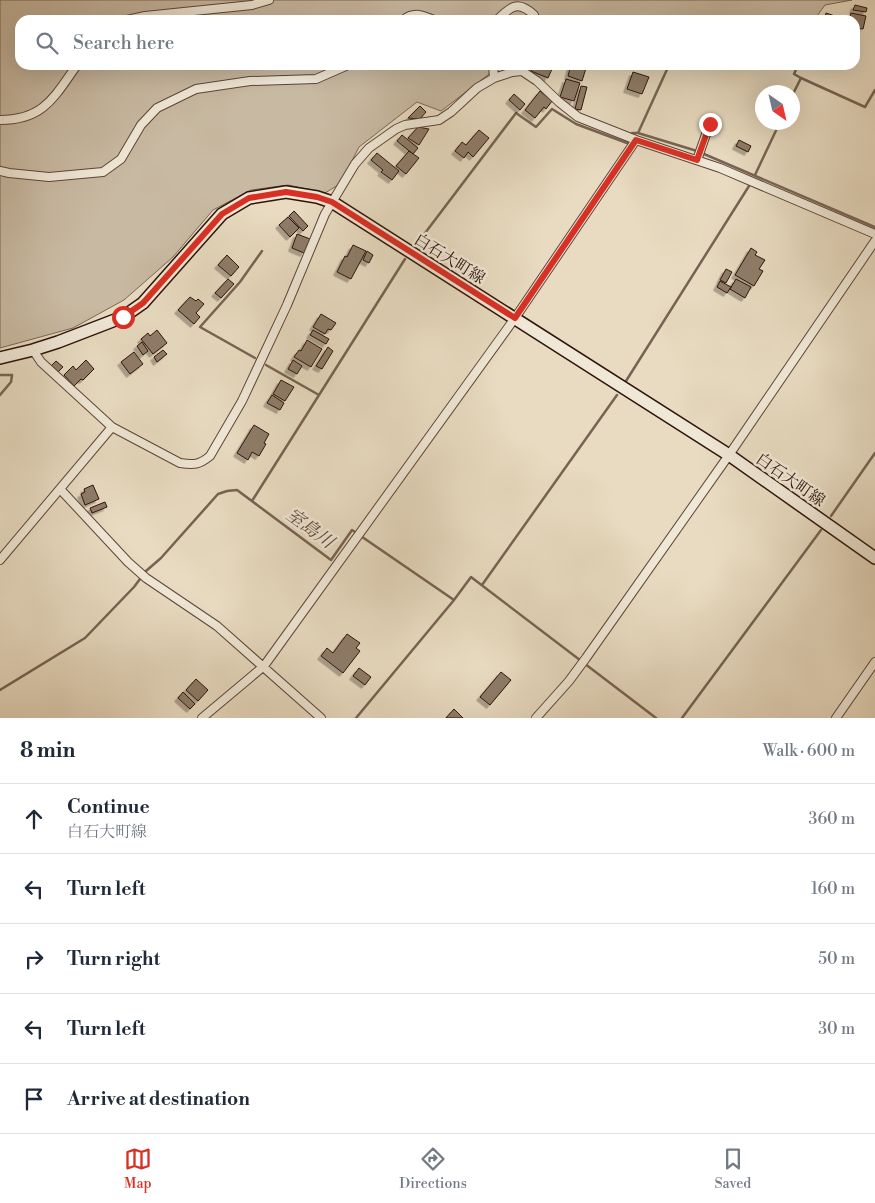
<!DOCTYPE html>
<meta charset="utf-8">
<style>
:root{--surface:#fff;--page:#f6f6f7;--text:#1f2937;--muted:#747a83;--line:#e0e1e3;--accent:#d93025}
body{margin:0;font-family:"Libre Bodoni","Noto Serif JP",serif;background:var(--page);color:var(--text)}
.compass{position:absolute;left:755px;top:85px;width:45px;height:45px;border-radius:50%;background:var(--surface);box-shadow:0 5px 20px #0002;rotate:146deg}
.stop{position:absolute;width:15px;height:15px;margin:-11px;border:4px solid #d93025;border-radius:50%;background:#fff}
.stop.end{background:#d93025;border-color:#fff;box-shadow:0 1px 5px #0008}
.list{margin:0;padding:0;list-style:none}
h2{display:flex;justify-content:space-between;align-items:center;height:65px;margin:0;padding:0 20px;font-size:21px}
h2 small{font-size:16px;font-weight:400;color:var(--muted)}
.list li{display:grid;grid-template-columns:32px 1fr auto;gap:15px;align-items:center;box-sizing:border-box;height:70px;padding:0 20px;border-top:1px solid var(--line)}
.list b{display:block;font-size:19px;white-space:nowrap}
.list p{margin:0;font-size:16px;white-space:nowrap;color:var(--muted)}
.list em{font-size:16px;font-style:normal;color:var(--muted)}
.icon{flex:none;width:28px;height:28px;fill:none;stroke:currentColor;stroke-width:2;stroke-linecap:round;stroke-linejoin:round}
.map{position:relative;flex:none;width:875px;height:718px;overflow:hidden}
.search{position:absolute;background:var(--surface);box-shadow:0 5px 20px #0002;left:15px;right:15px;top:15px;height:55px;display:flex;align-items:center;gap:12px;box-sizing:border-box;padding:0 18px;border-radius:15px;color:var(--muted);font-size:19px}
.sheet{height:415px;background:var(--surface)}
nav{display:flex;justify-content:space-around;align-items:center;box-sizing:border-box;height:70px;border-top:1px solid var(--line);background:var(--surface);font-size:14px;color:var(--muted)}
nav a{display:grid;justify-items:center;gap:2px}
nav .on{color:var(--accent)}
.map>svg:first-child{display:block}
.green{fill:#c8b9a2;stroke:#7a6656}
.lines{fill:none;stroke-linecap:round;stroke-linejoin:round}
.stream{stroke:#776353;stroke-width:2.5}
.building{fill:#8e7b69;stroke:#2d140a;filter:url(#shadow)}
.street-casing{stroke:#5c4638;stroke-width:10}
.secondary-casing{stroke:#2d140a;stroke-width:14}
.street{stroke:#f0e8d7;stroke-width:8}
.secondary{stroke:#f0e8d7;stroke-width:11}
.route{stroke:#d93025;stroke-width:6}
.labels{text-anchor:middle;stroke-width:5;stroke-linejoin:round;paint-order:stroke}
.street-label{font-size:16px;fill:#2d140a;stroke:#f0e8d7}
.water-label{font-size:18px;font-style:italic;fill:#5e483a;stroke:#f0e8d7}
</style>
<div class="map">
<svg width="875" height="718" viewBox="0 0 875 718">
<defs>
<filter id="shadow"><feDropShadow dx="-3.5" dy="3.5" stdDeviation="0" flood-color="#0004"/></filter>
</defs>
<rect width="100%" height="100%" fill="#e8dbc1"/>
<filter id="stains"><feTurbulence type="fractalNoise" baseFrequency=".004" numOctaves="4"/><feColorMatrix values="0 0 0 0 .2 0 0 0 0 .09 0 0 0 0 .02 0 0 0 .5 -.17"/></filter>
<radialGradient id="worn" r=".72"><stop offset=".6" stop-color="#630" stop-opacity="0"/><stop offset="1" stop-color="#630" stop-opacity=".3"/></radialGradient>
<path class="green" d="M 0,0 L 852,0 L 825,5 L 814,20 L 20,20 L 20,65 L 501,65 L 441,111 L 417,102 L 359,147 L 340,184 L 325,193 L 288,185 L 251,190 L 213,210 L 173,257 L 124,300 L 73,328 L 0,348 Z"/>
<g class="lines">
<path class="stream" d="M 798,65 L 794,74 L 801,78
M 792,96 L 801,78 L 865,107 L 875,90
M 632,133 L 638,133 L 697,151 L 875,227
M 638,133 L 669,65
M 755,175 L 780,122
M 416,245 L 516,113 L 536,127 L 552,109 L 576,124 L 627,143
M 255,358 L 200,327 L 240,282 L 262,251
M 266,365 L 319,395
M 0,375 L 12,375 L 11,382 L 0,395
M 626,381 L 749,186
M 252,501 L 405,259
M 831,516 L 875,453
M 482,585 L 617,395
M 0,690 L 85,638 L 134,587 L 146,571 L 161,558 L 218,494 L 227,491 L 237,490 L 331,560 L 352,530 L 454,600 L 471,577 L 656,718
M 356,718 L 454,600
M 682,718 L 821,530"/>
</g>
<path class="building" d="M 855,5 L 867,8 L 866,12 L 853,10 Z
M 826,13 L 847,20 L 833,20 L 825,17 Z
M 851,13 L 866,16 L 863,29 L 855,28 L 855,20 L 849,20 Z
M 533,65 L 541,65 L 552,69 L 548,78 L 531,71 Z
M 571,65 L 587,65 L 582,81 L 568,76 Z
M 633,72 L 649,77 L 642,94 L 627,89 Z
M 566,79 L 580,83 L 574,101 L 560,97 Z
M 581,86 L 587,87 L 581,110 L 575,109 Z
M 540,91 L 552,101 L 546,109 L 544,107 L 535,118 L 525,110 Z
M 514,94 L 525,104 L 520,110 L 509,100 Z
M 420,106 L 426,112 L 420,119 L 408,118 Z
M 418,127 L 429,129 L 419,145 L 408,138 Z
M 479,130 L 489,138 L 473,157 L 468,152 L 464,158 L 455,151 L 462,142 L 466,145 Z
M 402,135 L 418,148 L 413,154 L 397,141 Z
M 739,140 L 751,146 L 748,152 L 736,146 Z
M 409,151 L 419,158 L 406,174 L 396,166 Z
M 377,153 L 399,171 L 392,180 L 381,172 L 383,170 L 371,160 Z
M 294,211 L 308,226 L 303,231 L 289,216 Z
M 288,217 L 299,228 L 290,237 L 279,225 Z
M 297,234 L 310,239 L 304,253 L 292,248 Z
M 353,245 L 366,251 L 351,279 L 337,272 L 345,256 L 347,257 Z
M 751,248 L 757,252 L 755,255 L 765,260 L 759,269 L 763,271 L 754,286 L 735,275 Z
M 367,251 L 373,255 L 369,263 L 363,260 Z
M 227,255 L 239,267 L 231,276 L 218,265 Z
M 726,269 L 732,272 L 726,283 L 720,280 Z
M 228,279 L 234,284 L 221,298 L 215,293 Z
M 736,279 L 751,287 L 745,298 L 730,289 Z
M 720,281 L 731,287 L 727,293 L 717,287 Z
M 190,297 L 196,301 L 198,299 L 204,304 L 196,313 L 200,317 L 194,324 L 178,310 Z
M 321,314 L 336,323 L 331,330 L 328,329 L 325,334 L 313,327 Z
M 157,330 L 167,343 L 153,354 L 141,339 L 148,333 L 150,336 Z
M 313,330 L 329,339 L 326,344 L 310,335 Z
M 307,340 L 322,349 L 311,367 L 294,357 L 299,350 L 301,351 Z
M 142,342 L 148,351 L 143,355 L 137,346 Z
M 328,347 L 333,351 L 322,369 L 316,366 Z
M 163,350 L 167,354 L 157,362 L 154,357 Z
M 134,352 L 143,364 L 130,374 L 121,362 Z
M 86,360 L 94,369 L 83,380 L 81,379 L 74,386 L 64,375 L 73,366 L 76,370 Z
M 293,360 L 302,366 L 297,374 L 288,369 Z
M 56,361 L 63,367 L 58,372 L 51,366 Z
M 281,380 L 294,387 L 285,401 L 273,394 Z
M 272,395 L 284,403 L 280,410 L 267,403 Z
M 254,425 L 269,434 L 264,443 L 266,444 L 259,456 L 252,452 L 248,460 L 237,453 Z
M 93,485 L 99,499 L 85,505 L 81,494 L 85,492 L 84,489 Z
M 105,502 L 107,507 L 92,513 L 90,508 Z
M 347,634 L 360,643 L 356,648 L 360,651 L 343,673 L 321,656 L 327,648 L 333,653 Z
M 359,668 L 371,677 L 365,685 L 353,676 Z
M 501,672 L 511,680 L 490,705 L 480,697 Z
M 196,679 L 208,690 L 198,701 L 186,690 Z
M 183,692 L 195,704 L 190,709 L 178,698 Z
M 454,709 L 463,718 L 446,718 Z"/>
<g class="lines">
<g class="street-casing">
<path id="street" d="M 127,20 L 145,16 L 252,5 L 269,0
M 403,20 C 414,11 422,15 434,20
M 497,20 C 511,6 518,0 534,15 L 534,20
M 493,65 L 494,78
M 0,120 C 44,120 54,97 77,65
M 697,160 L 710,123
M 0,171 L 9,173 L 49,177 L 103,172 L 121,159 L 141,125 L 157,108 L 196,89 L 250,81 L 316,79 L 348,65
M 33,350 L 41,362 L 112,427
M 60,489 L 128,562 L 146,578 L 217,626 L 321,718
M 0,560 L 112,427 L 180,463 C 194,465 199,465 210,456 L 242,401 L 287,305 L 325,214 L 355,164 L 369,148 L 396,129 L 405,125 L 439,120 L 451,112 L 477,88 L 494,78 L 512,72 L 522,71 L 537,81 L 559,102 L 578,117 L 636,140 L 720,168 L 875,234
M 202,718 L 264,666 L 515,318 L 636,140
M 536,718 L 569,681 L 586,658 L 729,455 L 875,241
M 836,718 L 875,662"/>
</g>
<g class="secondary-casing">
<path id="secondary" d="M 0,358 L 33,350 L 58,342 L 123,317 L 143,303 L 222,214 L 249,198 L 286,192 L 317,197 L 332,202 L 729,455 L 875,558"/>
</g>
<use href="#street" class="street"/>
<use href="#secondary" class="secondary"/>
</g>
<g class="lines">
<path class="route" d="M 123,317 L 143,303 L 222,214 L 249,198 L 286,192 L 317,197 L 332,202 L 515,318 L 636,140 L 697,160 L 710,124"/>
</g>
<g class="labels">
<g class="street-label">
<text transform="translate(450 258) rotate(32)" y="6">白石大町線</text>
<text transform="translate(791 479) rotate(35)" y="6">白石大町線</text>
</g>
<g class="water-label">
<text transform="translate(310 528) rotate(36)" y="6">室島川</text>
</g>
</g>
<rect width="100%" height="100%" filter="url(#stains)"/>
<rect width="100%" height="100%" fill="url(#worn)"/>
</svg>
<svg class="compass" viewBox="-18 -18 36 36"><path d="M0-13l5 13h-10z" fill="#e53935"/><path d="M0 13l5-13h-10z" fill="#747a83"/></svg>
<div class="stop" style="left:123px;top:317px"></div>
<div class="stop end" style="left:710px;top:124px"></div>
<div class="search"><svg class="icon" aria-label="search" viewBox="0 0 24 24"><circle cx="10" cy="10" r="6"/><path d="M15 15l6 6"/></svg>Search here</div>
</div>
<section class="sheet">
<h2>8 min<small>Walk · 600 m</small></h2>
<ul class="list">
<li><svg class="icon" aria-label="ahead" viewBox="0 0 24 24"><path d="M12 20V5M6 11l6-6 6 6"/></svg><div><b>Continue</b><p>白石大町線</p></div><em>360 m</em></li>
<li><svg class="icon" aria-label="left" viewBox="0 0 24 24"><path d="M17 20v-9H6M10 6l-5 5 5 5"/></svg><div><b>Turn left</b></div><em>160 m</em></li>
<li><svg class="icon" aria-label="right" viewBox="0 0 24 24"><path d="M7 20v-9h11M14 6l5 5-5 5"/></svg><div><b>Turn right</b></div><em>50 m</em></li>
<li><svg class="icon" aria-label="left" viewBox="0 0 24 24"><path d="M17 20v-9H6M10 6l-5 5 5 5"/></svg><div><b>Turn left</b></div><em>30 m</em></li>
<li><svg class="icon" aria-label="arrive" viewBox="0 0 24 24"><path d="M6 21V4h12l-3 4 3 4H6"/></svg><div><b>Arrive at destination</b></div></li>
</ul>
</section>
<nav>
<a class="on"><svg class="icon" aria-label="map" viewBox="0 0 24 24"><path d="M3 6l6-2 6 2 6-2v14l-6 2-6-2-6 2zM9 4v14M15 6v14"/></svg>Map</a>
<a><svg class="icon" aria-label="directions" viewBox="0 0 24 24"><path d="M12 3l9 9-9 9-9-9zM9 14v-3h6M13 9l2 2-2 2"/></svg>Directions</a>
<a><svg class="icon" aria-label="saved" viewBox="0 0 24 24"><path d="M7 4h10v16l-5-4-5 4z"/></svg>Saved</a>
</nav>
